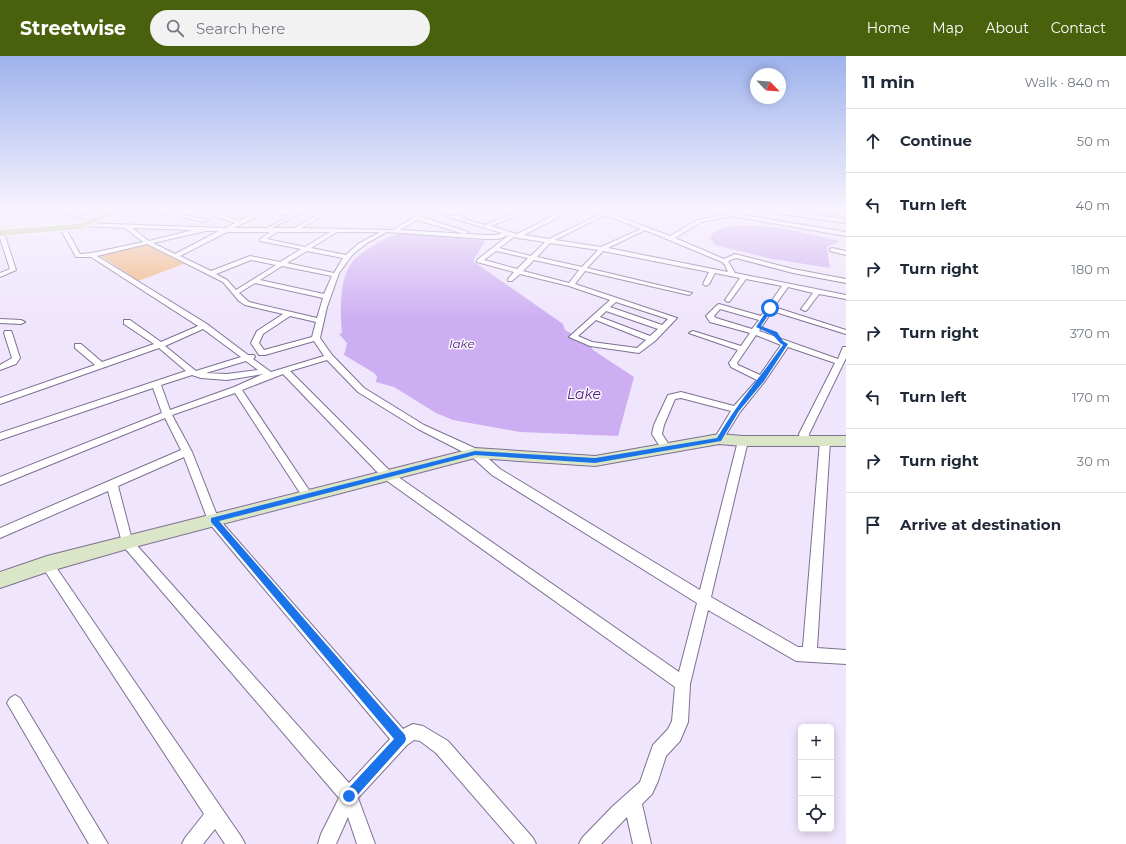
<!DOCTYPE html>
<meta charset="utf-8">
<style>
:root{--surface:#fff;--page:#f2f2f3;--text:#1f2937;--muted:#747a83;--line:#e0e1e3;--accent:#49600c}
body{margin:0;font-family:Montserrat,sans-serif;background:var(--page);color:var(--text)}
.controls{position:absolute;right:12px;bottom:12px;display:grid;overflow:hidden;border-radius:6px;box-shadow:0 2px 10px #0003}
.controls button{width:36px;height:36px;display:grid;place-items:center;padding:0;border:0;border-bottom:1px solid var(--line);background:var(--surface);color:var(--text);font:20px sans-serif}
.compass{position:absolute;left:750px;top:12px;width:36px;height:36px;border-radius:50%;background:var(--surface);box-shadow:0 2px 10px #0003;rotate:115deg}
.stop{position:absolute;width:12px;height:12px;margin:-9px;border:3px solid #1a73e8;border-radius:50%;background:#fff}
.stop.end{background:#1a73e8;border-color:#fff;box-shadow:0 1px 4px #0008}
.list{margin:0;padding:0;list-style:none}
h2{display:flex;justify-content:space-between;align-items:center;height:52px;margin:0;padding:0 16px;font-size:17px}
h2 small{font-size:13px;font-weight:400;color:var(--muted)}
.list li{display:grid;grid-template-columns:26px 1fr auto;gap:12px;align-items:center;box-sizing:border-box;height:64px;padding:0 16px;border-top:1px solid var(--line)}
.list b{display:block;font-size:15px;white-space:nowrap}
.list em{font-size:13px;font-style:normal;color:var(--muted)}
.icon{flex:none;width:22px;height:22px;fill:none;stroke:currentColor;stroke-width:2;stroke-linecap:round;stroke-linejoin:round}
.map{position:relative;flex:none;width:846px;height:788px;overflow:hidden}
header{display:flex;align-items:center;gap:24px;box-sizing:border-box;height:56px;padding:0 20px;background:var(--accent);color:#fff}
header strong{font-size:19px}
nav{display:flex;gap:22px;margin-inline-start:auto;font-size:14px}
.search{width:280px;height:36px;background:var(--page);display:flex;align-items:center;gap:10px;box-sizing:border-box;padding:0 14px;border-radius:22px;color:var(--muted);font-size:15px}
main{display:flex}
aside{flex:1;background:var(--surface)}
.map>svg:first-child{display:block}
.green{fill:#f0b57b}
.water{fill:#cdaef2}
.lines{fill:none;stroke-linecap:round;stroke-linejoin:round}
.street-casing{stroke:#7e7091;stroke-width:2}
.secondary-casing{stroke:#7e7091;stroke-width:2}
.primary-casing{stroke:#fff;stroke-width:2}
.street{fill:#fff;fill-rule:evenodd}
.secondary{fill:#dbe5c7;fill-rule:evenodd}
.primary{fill:#b8cb8f;fill-rule:evenodd}
.route{fill:#1a73e8}
.labels{text-anchor:middle;stroke-width:3;stroke-linejoin:round;paint-order:stroke}
.far-water-label{font-size:12px;font-style:italic;fill:#521b7e;stroke:#f9f6fd}
.water-label{font-size:14px;font-style:italic;fill:#521b7e;stroke:#f9f6fd}
</style>
<header>
<strong>Streetwise</strong>
<div class="search"><svg class="icon" aria-label="search" viewBox="0 0 24 24"><circle cx="10" cy="10" r="6"/><path d="M15 15l6 6"/></svg>Search here</div>
<nav><a>Home</a><a>Map</a><a>About</a><a>Contact</a></nav>
</header>
<main>
<div class="map">
<svg width="846" height="788" viewBox="0 0 846 788">
<rect width="100%" height="100%" fill="#efe5fc"/>
<path class="green" d="M 145,188 L 184,208 L 138,225 L 98,198 Z"/>
<path class="water" d="M 753,169 L 782,172 L 840,185 L 827,191 L 830,212 L 772,203 L 715,189 L 710,181 C 719,168 739,170 753,169 Z
M 405,177 L 485,185 L 473,205 L 563,268 L 565,274 L 590,288 L 593,294 L 634,321 L 618,380 L 520,376 L 453,364 L 436,357 L 394,331 L 376,326 L 377,320 L 374,317 L 344,299 L 347,287 L 339,278 L 342,277 C 340,257 339,221 353,205 C 357,200 363,197 368,193 C 379,185 391,179 405,177 Z"/>
<g class="lines">
<g class="street-casing">
<path id="street" d="M 43,154 L 57,154 L 97,162 L 94,164 Z
M 145,154 L 158,154 L 208,164 L 205,166 Z
M 205,154 L 209,154 L 239,165 L 261,154 L 279,154 L 294,157 L 300,154 L 307,154 L 272,172 L 294,172 L 326,154 L 333,154 L 301,172 L 393,174 L 423,156 L 426,158 L 421,161 L 468,176 L 465,178 L 417,164 L 400,174 L 485,179 L 497,179 L 502,177 L 426,154 C 436,154 446,160 455,160 C 462,160 469,154 477,154 L 461,162 L 485,169 L 521,154 L 529,154 L 491,170 L 517,178 L 565,154 L 572,154 L 524,179 L 549,183 L 601,158 L 593,154 L 601,154 L 670,180 L 697,164 L 729,158 L 738,154 L 741,156 L 737,158 L 846,176 L 846,180 L 732,160 L 701,166 L 675,182 L 724,203 L 735,198 L 793,213 L 846,223 L 846,227 L 793,217 L 736,202 L 728,205 L 735,217 L 846,239 L 846,243 L 819,238 L 807,254 L 805,255 L 801,253 L 813,237 L 788,231 L 774,251 L 846,274 L 846,278 L 772,255 L 759,275 L 838,303 L 843,291 L 846,291 L 846,302 L 809,378 L 810,386 L 805,389 L 800,386 L 799,378 L 835,307 L 788,291 L 765,325 L 740,356 L 722,385 L 719,386 L 714,383 L 731,355 L 681,342 L 675,343 L 664,369 L 662,378 L 671,392 L 670,394 L 662,394 L 652,378 L 654,369 L 668,339 L 681,336 L 734,350 L 757,324 L 731,311 L 729,307 L 738,294 L 689,277 L 693,275 L 741,290 L 750,277 L 710,266 L 706,260 L 717,249 L 719,248 L 761,260 L 782,230 L 746,223 L 730,245 L 728,246 L 725,244 L 740,222 L 715,217 L 709,228 L 706,230 L 703,228 L 709,216 L 603,195 L 587,212 L 692,237 L 689,239 L 585,215 L 575,228 L 677,262 L 655,285 L 639,297 L 590,290 L 569,281 L 610,244 L 569,230 L 520,218 L 512,225 L 508,225 L 508,223 L 514,216 L 477,206 L 477,204 L 509,179 L 498,183 L 485,183 L 387,176 L 367,187 L 353,198 L 339,217 L 327,251 L 320,282 L 332,299 L 364,332 L 424,369 L 479,394 L 500,413 L 700,534 L 738,385 L 743,382 L 746,383 L 748,385 L 711,541 L 798,591 L 803,591 L 820,385 L 825,382 L 828,383 L 830,385 L 817,592 L 846,594 L 846,608 L 796,605 L 708,554 L 690,628 L 688,666 L 680,685 L 666,700 L 658,725 L 652,738 L 642,748 L 651,788 L 633,788 L 627,761 L 601,788 L 579,788 L 582,782 L 613,750 L 640,726 L 653,689 L 668,673 L 672,665 L 675,631 L 383,422 L 283,318 L 242,334 L 313,440 L 312,443 L 304,443 L 235,337 L 172,359 L 192,396 L 218,462 L 403,673 L 413,668 L 423,670 L 448,685 L 533,782 L 536,788 L 515,788 L 436,697 L 420,685 L 414,684 L 407,689 L 358,742 L 375,788 L 357,788 L 348,761 L 336,788 L 318,788 L 321,778 L 339,742 L 123,490 L 108,435 L 0,482 L 0,472 L 181,394 L 165,362 L 0,429 L 0,421 L 162,357 L 153,332 L 0,384 L 0,377 L 186,315 L 159,292 L 0,348 L 0,342 L 95,309 L 75,292 L 75,288 L 81,288 L 102,306 L 154,288 L 124,268 L 124,264 L 130,264 L 161,286 L 198,270 L 91,201 L 76,201 L 60,172 L 65,171 L 80,198 L 92,197 L 143,186 L 125,172 L 82,170 L 82,168 L 84,167 L 225,172 L 235,167 L 205,157 ZM 267,155 L 290,160 L 267,172 L 234,172 ZM 605,159 L 641,173 L 601,191 L 555,184 ZM 132,172 L 193,174 L 149,185 ZM 645,174 L 722,206 L 725,209 L 728,216 L 608,192 ZM 206,175 L 219,175 L 175,198 L 153,187 ZM 227,176 L 270,176 L 260,183 L 260,185 L 301,193 L 280,206 L 250,200 L 211,215 L 180,200 ZM 277,176 L 330,176 L 305,191 L 267,183 ZM 337,176 L 380,176 L 358,188 L 346,199 L 311,192 ZM 514,181 L 518,182 L 545,186 L 531,200 L 499,192 ZM 550,187 L 598,194 L 582,211 L 537,201 ZM 147,188 L 223,226 L 239,245 L 245,249 L 283,258 L 257,275 L 251,287 L 259,299 L 265,299 L 314,285 L 324,300 L 271,316 L 253,303 L 255,301 L 254,299 L 248,299 L 207,268 L 97,200 ZM 307,195 L 343,202 L 334,217 L 287,207 ZM 496,195 L 528,202 L 517,213 L 484,204 ZM 251,204 L 276,209 L 236,234 L 227,224 L 216,218 ZM 534,204 L 579,214 L 569,227 L 523,215 ZM 282,210 L 332,220 L 324,238 L 260,224 ZM 255,227 L 323,242 L 317,262 L 249,246 L 239,237 ZM 616,246 L 668,263 L 662,269 L 610,251 ZM 720,253 L 759,264 L 752,273 L 716,262 L 714,260 ZM 606,255 L 658,273 L 650,280 L 600,261 ZM 290,260 L 316,266 L 312,281 L 264,294 L 259,287 L 263,278 ZM 596,264 L 646,284 L 637,292 L 592,286 L 578,280 ZM 203,273 L 241,301 L 196,315 L 165,290 ZM 756,279 L 781,289 L 760,319 L 738,309 L 737,307 ZM 327,304 L 358,336 L 418,373 L 471,400 L 492,419 L 697,547 L 679,616 L 391,416 L 290,315 ZM 246,305 L 258,314 L 227,318 L 206,317 ZM 263,318 L 234,331 L 170,354 L 161,329 L 192,319 L 201,322 L 227,324 ZM 184,401 L 209,467 L 390,683 L 349,727 L 132,484 L 118,430 Z
M 756,154 L 774,154 L 846,163 L 846,167 Z
M 815,154 L 839,154 L 836,159 Z
M 2,178 L 5,180 L 16,214 L 0,221 L 0,217 L 10,213 L 0,182 L 0,179 Z
M 832,192 L 846,195 L 846,199 L 830,195 L 830,193 Z
M 0,263 L 21,264 L 25,266 L 21,268 L 0,267 Z
M 5,275 L 11,275 L 12,277 L 20,302 L 16,308 L 0,314 L 0,309 L 12,302 L 4,277 Z
M 47,503 L 51,504 L 242,782 L 245,788 L 225,788 L 215,773 L 203,788 L 182,788 L 185,782 L 204,758 L 43,512 L 41,508 L 43,504 Z
M 15,639 L 20,642 L 108,788 L 89,788 L 10,652 L 7,647 L 10,642 Z"/>
</g>
<g class="secondary-casing">
<path id="secondary" d="M 719,378 L 743,380 L 846,380 L 846,390 L 743,390 L 719,388 L 595,410 L 475,402 L 127,493 L 47,516 L 0,532 L 0,516 L 47,500 L 475,392 L 595,400 Z"/>
</g>
<g class="primary-casing">
<path id="primary" d="M 110,154 L 122,154 L 80,173 L 0,180 L 0,174 L 78,168 Z"/>
</g>
<use href="#street" class="street"/>
<use href="#secondary" class="secondary"/>
<use href="#primary" class="primary"/>
</g>
<linearGradient id="sky" x2="0" y2="1"><stop stop-color="#9db2ec"/><stop offset="0.58" stop-color="#f8f3fe"/><stop offset="1" stop-color="#f8f3fe" stop-opacity="0"/></linearGradient>
<rect width="846" height="265" fill="url(#sky)"/>
<path class="route" d="M 769,251 L 773,252 L 761,270 L 777,276 L 783,285 L 788,288 L 764,325 L 739,355 L 721,385 L 595,407 L 475,399 L 219,465 L 405,679 L 406,683 L 405,686 L 353,744 L 349,745 L 345,744 L 343,740 L 345,736 L 394,683 L 211,466 L 211,462 L 475,395 L 595,402 L 717,382 C 737,348 761,320 783,289 L 780,287 L 773,279 L 756,271 Z"/>
<g class="labels">
<g class="far-water-label">
<text x="462" y="292">lake</text>
</g>
<g class="water-label">
<text x="584" y="343">Lake</text>
</g>
</g>
</svg>
<div class="controls">
<button>+</button>
<button>−</button>
<button><svg class="icon" aria-label="locate" viewBox="0 0 24 24"><circle cx="12" cy="12" r="6"/><path d="M12 2v4M12 18v4M2 12h4M18 12h4"/></svg></button>
</div>
<svg class="compass" viewBox="-18 -18 36 36"><path d="M0-13l5 13h-10z" fill="#e53935"/><path d="M0 13l5-13h-10z" fill="#747a83"/></svg>
<div class="stop" style="left:770px;top:252px"></div>
<div class="stop end" style="left:349px;top:740px"></div>
</div>
<aside>
<h2>11 min<small>Walk · 840 m</small></h2>
<ul class="list">
<li><svg class="icon" aria-label="ahead" viewBox="0 0 24 24"><path d="M12 20V5M6 11l6-6 6 6"/></svg><div><b>Continue</b></div><em>50 m</em></li>
<li><svg class="icon" aria-label="left" viewBox="0 0 24 24"><path d="M17 20v-9H6M10 6l-5 5 5 5"/></svg><div><b>Turn left</b></div><em>40 m</em></li>
<li><svg class="icon" aria-label="right" viewBox="0 0 24 24"><path d="M7 20v-9h11M14 6l5 5-5 5"/></svg><div><b>Turn right</b></div><em>180 m</em></li>
<li><svg class="icon" aria-label="right" viewBox="0 0 24 24"><path d="M7 20v-9h11M14 6l5 5-5 5"/></svg><div><b>Turn right</b></div><em>370 m</em></li>
<li><svg class="icon" aria-label="left" viewBox="0 0 24 24"><path d="M17 20v-9H6M10 6l-5 5 5 5"/></svg><div><b>Turn left</b></div><em>170 m</em></li>
<li><svg class="icon" aria-label="right" viewBox="0 0 24 24"><path d="M7 20v-9h11M14 6l5 5-5 5"/></svg><div><b>Turn right</b></div><em>30 m</em></li>
<li><svg class="icon" aria-label="arrive" viewBox="0 0 24 24"><path d="M6 21V4h12l-3 4 3 4H6"/></svg><div><b>Arrive at destination</b></div></li>
</ul>
</aside>
</main>
